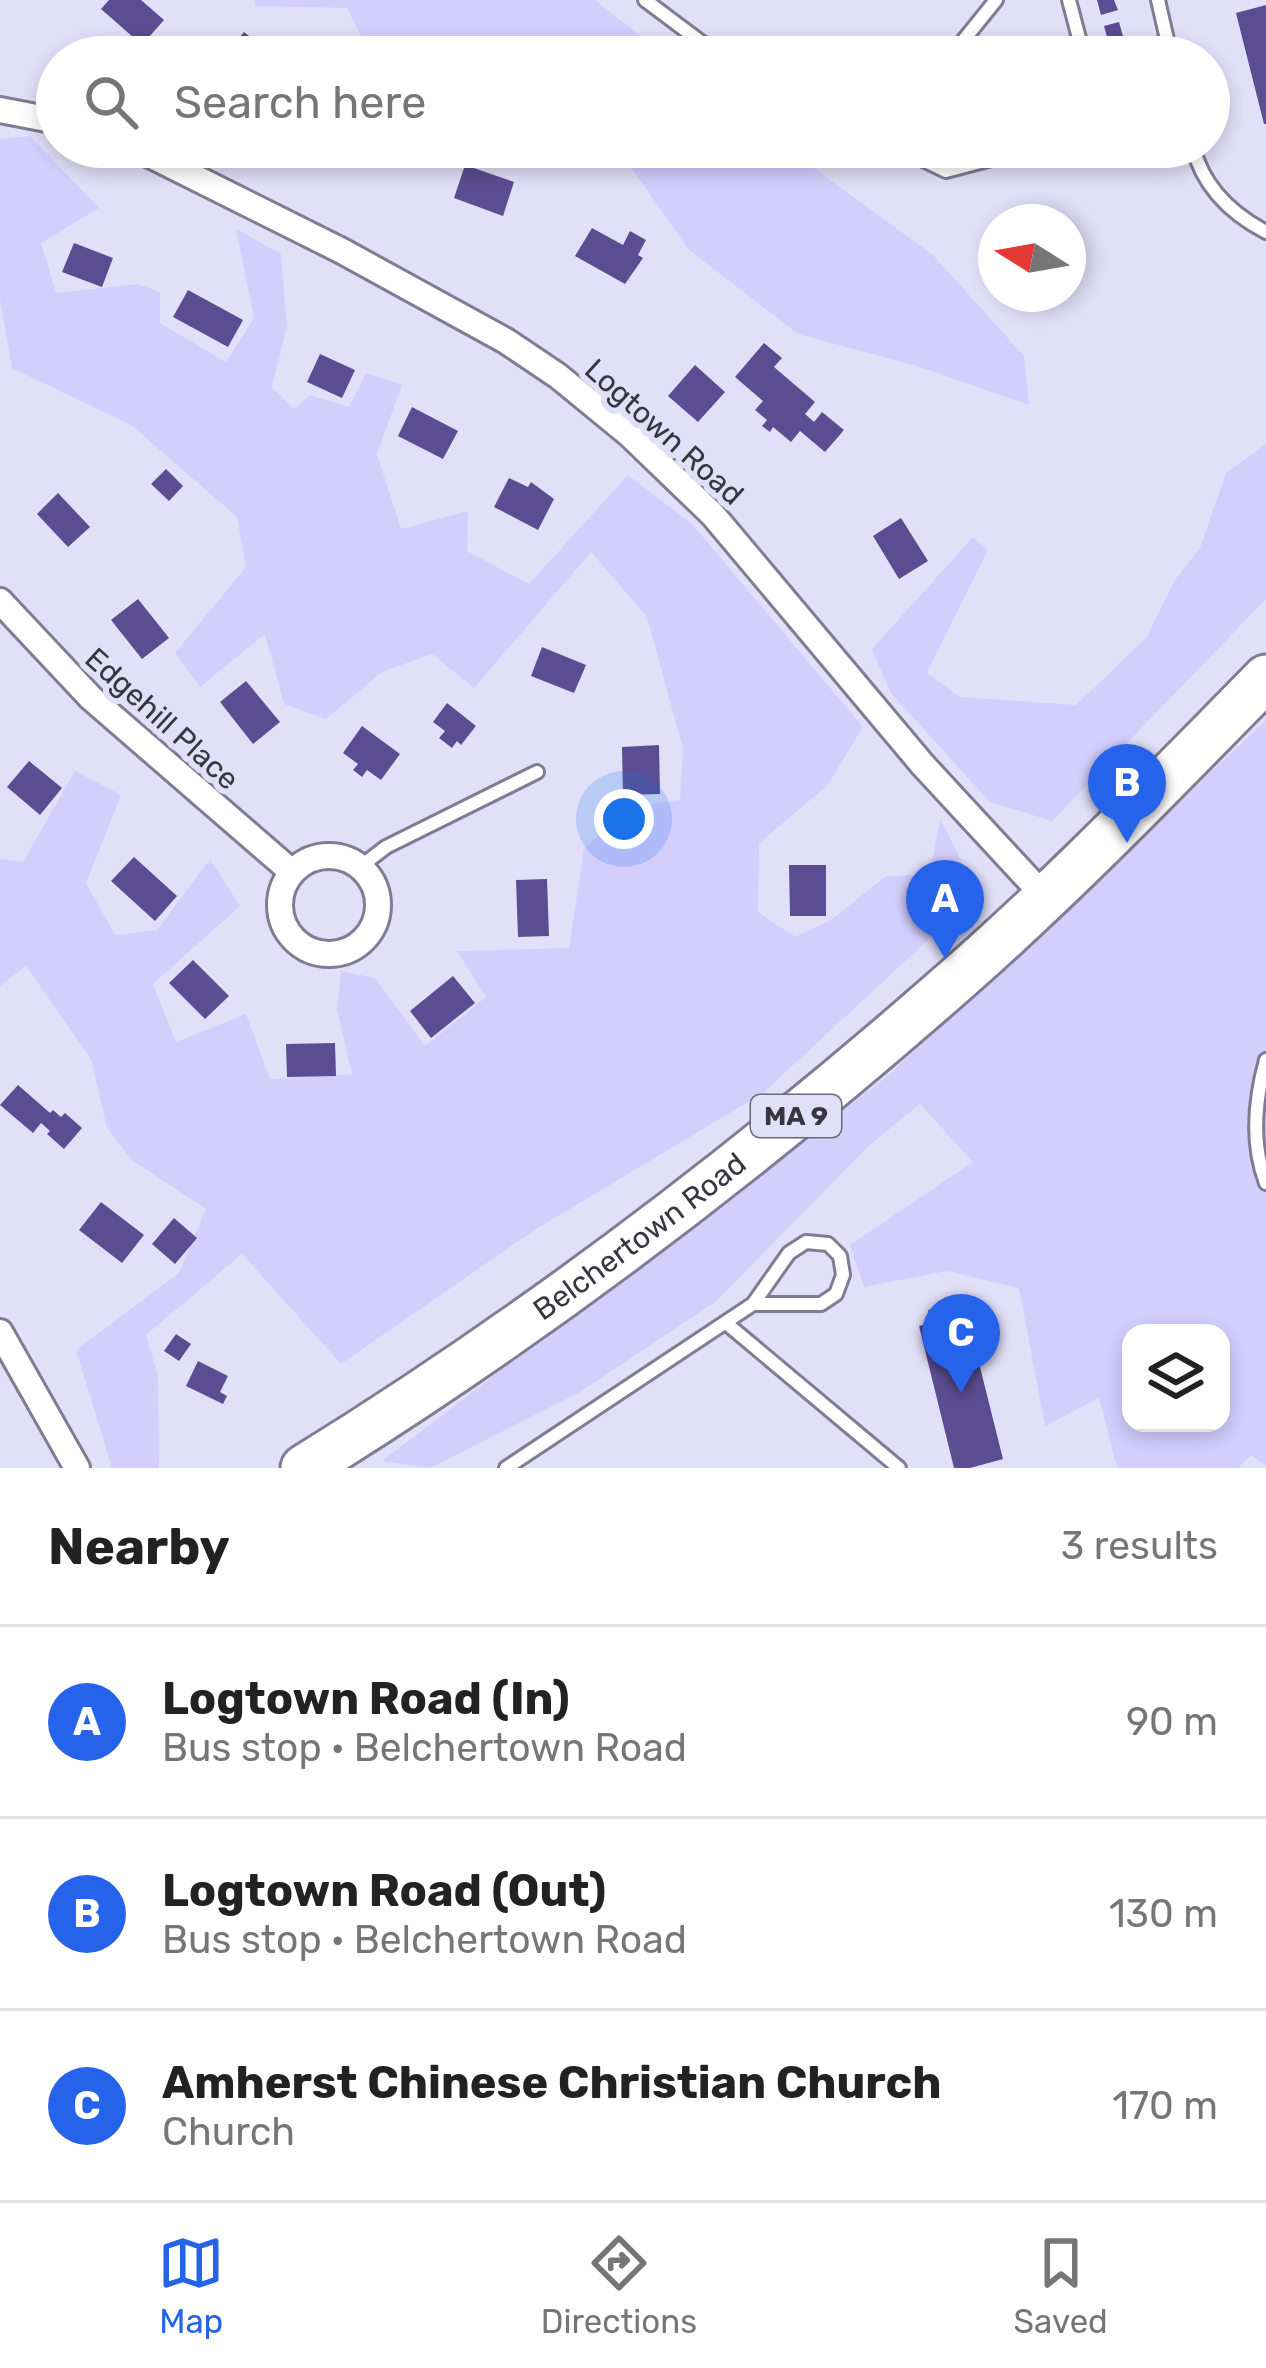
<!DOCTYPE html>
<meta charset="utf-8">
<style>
:root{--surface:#fff;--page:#f6f6f6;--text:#222;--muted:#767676;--line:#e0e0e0;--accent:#2563eb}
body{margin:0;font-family:Rubik,sans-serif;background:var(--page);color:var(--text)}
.controls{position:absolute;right:36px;bottom:36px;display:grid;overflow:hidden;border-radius:24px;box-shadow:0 6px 18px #0003}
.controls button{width:108px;height:108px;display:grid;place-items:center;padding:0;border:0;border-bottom:3px solid var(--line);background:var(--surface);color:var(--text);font:60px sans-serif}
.compass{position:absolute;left:978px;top:204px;width:108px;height:108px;border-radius:50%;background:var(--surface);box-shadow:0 6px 18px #0003;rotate:281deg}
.you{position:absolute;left:624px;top:819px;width:42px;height:42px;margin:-30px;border:9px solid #fff;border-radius:50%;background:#1a73e8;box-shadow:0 0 0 18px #1a73e833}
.badge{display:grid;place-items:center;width:78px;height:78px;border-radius:50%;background:var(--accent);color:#fff;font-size:39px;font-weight:700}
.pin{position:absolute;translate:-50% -99px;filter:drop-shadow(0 3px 6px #0008)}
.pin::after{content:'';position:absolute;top:63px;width:42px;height:36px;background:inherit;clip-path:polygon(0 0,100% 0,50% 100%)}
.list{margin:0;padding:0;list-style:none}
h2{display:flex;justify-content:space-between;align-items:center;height:156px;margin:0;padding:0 48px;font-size:51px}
h2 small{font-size:39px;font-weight:400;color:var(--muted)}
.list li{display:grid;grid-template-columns:78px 1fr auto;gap:36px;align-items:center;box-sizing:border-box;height:192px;padding:0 48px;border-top:3px solid var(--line)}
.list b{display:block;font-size:45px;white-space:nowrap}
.list p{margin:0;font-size:39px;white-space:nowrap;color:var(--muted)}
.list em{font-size:39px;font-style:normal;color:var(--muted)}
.icon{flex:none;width:66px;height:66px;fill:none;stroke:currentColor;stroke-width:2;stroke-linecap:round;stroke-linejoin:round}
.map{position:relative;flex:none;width:1266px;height:1468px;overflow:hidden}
.search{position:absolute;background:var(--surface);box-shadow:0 6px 18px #0003;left:36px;right:36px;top:36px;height:132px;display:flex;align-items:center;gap:30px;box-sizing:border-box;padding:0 42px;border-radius:66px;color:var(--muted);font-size:45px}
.sheet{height:732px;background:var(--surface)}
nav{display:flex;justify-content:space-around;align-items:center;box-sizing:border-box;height:168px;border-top:3px solid var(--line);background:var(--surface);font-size:33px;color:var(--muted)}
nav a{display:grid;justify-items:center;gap:6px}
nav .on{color:var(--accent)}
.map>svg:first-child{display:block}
.green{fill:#d4cefd;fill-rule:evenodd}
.building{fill:#5b4d91}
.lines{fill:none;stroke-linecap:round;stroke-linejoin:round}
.lane-casing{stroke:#7f7c93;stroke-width:18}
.street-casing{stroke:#7f7c93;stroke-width:30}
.highway-casing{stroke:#7f7c93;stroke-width:51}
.lane{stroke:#fff;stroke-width:12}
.street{stroke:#fff;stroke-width:24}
.highway{stroke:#fff;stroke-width:45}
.labels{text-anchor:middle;stroke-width:12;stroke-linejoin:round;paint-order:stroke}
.shield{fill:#e2e0f9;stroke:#6b6978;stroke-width:3}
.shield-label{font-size:27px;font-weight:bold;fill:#383640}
.street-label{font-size:30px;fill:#383640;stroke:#e2e0f9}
</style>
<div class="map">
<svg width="1266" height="1468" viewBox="0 0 1266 1468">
<rect width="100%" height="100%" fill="#e2e0f9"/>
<path class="green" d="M 255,0 L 595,0 L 667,57 L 392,57 L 366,46 L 347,8 L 255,6 Z
M 30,136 L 99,208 L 41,243 L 56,293 L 138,284 L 160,292 L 160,323 L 226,362 L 254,318 L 236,229 L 281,254 L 287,327 L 272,387 L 294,409 L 310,395 L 349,407 L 366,373 L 402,385 L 377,454 L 401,529 L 468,511 L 467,551 L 529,584 L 628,475 L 692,524 L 863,727 L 827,786 L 759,843 L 758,912 L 795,937 L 832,919 L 886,876 L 930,875 L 940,819 L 976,889 L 956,914 L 763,1093 L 533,1231 L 341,1364 L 242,1254 L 146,1335 L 158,1376 L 159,1468 L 112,1468 L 76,1350 L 179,1273 L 206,1209 L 132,1160 L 107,1128 L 91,1059 L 26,966 L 0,986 L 0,859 L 23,862 L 75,771 L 121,795 L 86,883 L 115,935 L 157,930 L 210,859 L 240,906 L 153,984 L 176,1042 L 246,1014 L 270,1079 L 352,1074 L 337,1009 L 341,971 L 375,978 L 425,1046 L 486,997 L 457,951 L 569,948 L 584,849 L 630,807 L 680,800 L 683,749 L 647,617 L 591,552 L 474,688 L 432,654 L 382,672 L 326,719 L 284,704 L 265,634 L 200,687 L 175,653 L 246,567 L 237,517 L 131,425 L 12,368 L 0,299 L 0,139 Z
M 571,147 L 785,147 L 933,255 L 1024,356 L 1029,405 L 917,366 L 798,334 L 689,250 L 628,163 Z
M 1266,444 L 1266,599 L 1052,821 L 990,802 L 890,692 L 872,649 L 973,537 L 988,550 L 927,673 L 960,697 L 1076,705 L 1147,637 L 1174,581 L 1200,548 L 1226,473 Z
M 1266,720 L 1266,1466 L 1251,1455 L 1238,1468 L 1117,1468 L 1099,1398 L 1045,1426 L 1019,1288 L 947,1271 L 864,1287 L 850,1245 L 973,1162 L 920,1104 L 872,1143 L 715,1302 L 580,1392 L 430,1468 L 382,1461 L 889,1075 ZM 1131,1333 L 1221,1333 L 1221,1423 L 1131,1423 Z"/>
<path class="building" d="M 109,0 L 141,0 L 164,20 L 142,45 L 101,9 Z
M 1097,0 L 1114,0 L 1118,10 L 1101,15 Z
M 1266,5 L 1266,124 L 1264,124 L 1236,13 Z
M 1119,22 L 1126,47 L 1111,51 L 1104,26 Z
M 244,32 L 276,57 L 230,57 L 226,54 Z
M 465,165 L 514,182 L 503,216 L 454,198 Z
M 592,228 L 623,245 L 630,231 L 646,240 L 638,255 L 643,258 L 625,284 L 575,256 Z
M 74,243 L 113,258 L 102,287 L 62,272 Z
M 188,290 L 243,320 L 228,347 L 173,317 Z
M 764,343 L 782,358 L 774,367 L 815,402 L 805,414 L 814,422 L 822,412 L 844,430 L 825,452 L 800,431 L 791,442 L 773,427 L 770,432 L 762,426 L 767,420 L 755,410 L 763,401 L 735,377 Z
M 320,354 L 355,370 L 342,398 L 307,382 Z
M 695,365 L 725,392 L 698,422 L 668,396 Z
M 412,407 L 458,431 L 443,459 L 398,436 Z
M 166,469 L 183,486 L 169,501 L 151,484 Z
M 509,478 L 528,487 L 531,482 L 554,499 L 538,530 L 494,507 Z
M 58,493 L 90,527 L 68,547 L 37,514 Z
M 901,518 L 928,561 L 899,579 L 873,536 Z
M 138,599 L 169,638 L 142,659 L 111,620 Z
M 542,647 L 586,665 L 574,693 L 531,676 Z
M 246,681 L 280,722 L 253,744 L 220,702 Z
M 447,703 L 476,726 L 461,745 L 457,741 L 452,748 L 439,738 L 445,731 L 433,722 Z
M 362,726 L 400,754 L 381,780 L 367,770 L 362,777 L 353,770 L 358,764 L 343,753 Z
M 659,745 L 660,794 L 623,795 L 622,747 Z
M 29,761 L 62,788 L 40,815 L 7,787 Z
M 134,857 L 177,896 L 155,921 L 111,881 Z
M 789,865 L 826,865 L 826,916 L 790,916 Z
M 547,879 L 549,936 L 518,937 L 516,880 Z
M 193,960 L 229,996 L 205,1019 L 169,983 Z
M 453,976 L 475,1003 L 431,1038 L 410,1011 Z
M 335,1043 L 336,1076 L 287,1077 L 286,1044 Z
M 18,1085 L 50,1113 L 53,1110 L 61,1117 L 65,1113 L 82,1128 L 64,1149 L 47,1134 L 50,1131 L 41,1123 L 33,1133 L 0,1105 Z
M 101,1202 L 144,1235 L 122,1263 L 79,1230 Z
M 174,1218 L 197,1238 L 175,1264 L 152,1244 Z
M 950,1305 L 953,1319 L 967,1315 L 1003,1459 L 970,1468 L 954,1468 L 919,1326 L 931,1323 L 928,1310 Z
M 176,1334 L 191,1344 L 179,1361 L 164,1351 Z
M 198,1361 L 228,1376 L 220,1392 L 227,1396 L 223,1404 L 186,1386 Z"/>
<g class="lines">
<g class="lane-casing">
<path id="lane" d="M 645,0 L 721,57
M 1069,0 L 1084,57
M 1158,0 L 1171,57
M 950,57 L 996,0
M 896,147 L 946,171 L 1037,147
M 1193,147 C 1203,187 1230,213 1266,232
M 360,867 L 386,847 L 537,772
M 1266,1060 C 1255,1100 1251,1144 1266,1183
M 726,1323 L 899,1468
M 506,1468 L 753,1304 L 789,1253 L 806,1242 L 828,1244 L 840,1256 L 843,1275 L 836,1294 L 821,1304 L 753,1304"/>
</g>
<g class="street-casing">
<path id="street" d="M 0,110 L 57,121
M 134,147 L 342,251 L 506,341 L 558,376 L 630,435 L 713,515 L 922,764 L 1045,897
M 0,601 L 91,698 L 292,872
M280 905a49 49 0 1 1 98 0a49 49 0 1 1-98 0Z
M 0,1332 L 77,1468"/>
</g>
<g class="highway-casing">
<g id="highway">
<path id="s1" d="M 304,1468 C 529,1329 740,1169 939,995 C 1054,896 1160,786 1266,678"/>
</g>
</g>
<use href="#lane" class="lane"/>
<use href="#street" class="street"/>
<use href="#highway" class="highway"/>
</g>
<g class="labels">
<rect class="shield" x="751" y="1095" width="90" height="42" rx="9"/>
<g class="shield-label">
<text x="796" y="1125">MA 9</text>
</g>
<g class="street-label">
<text transform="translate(664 432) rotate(42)" y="10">Logtown Road</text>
<text transform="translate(162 719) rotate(42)" y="10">Edgehill Place</text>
<text dy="10" stroke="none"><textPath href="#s1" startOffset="408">Belchertown Road</textPath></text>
</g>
</g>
</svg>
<div class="controls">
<button><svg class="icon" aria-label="layers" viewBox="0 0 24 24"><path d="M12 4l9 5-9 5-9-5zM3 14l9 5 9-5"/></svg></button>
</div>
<svg class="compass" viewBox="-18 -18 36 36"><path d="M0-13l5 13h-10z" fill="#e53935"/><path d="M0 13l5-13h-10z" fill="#767676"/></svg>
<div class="you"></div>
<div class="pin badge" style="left:945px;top:959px">A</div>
<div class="pin badge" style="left:1127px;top:843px">B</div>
<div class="pin badge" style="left:961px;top:1393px">C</div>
<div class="search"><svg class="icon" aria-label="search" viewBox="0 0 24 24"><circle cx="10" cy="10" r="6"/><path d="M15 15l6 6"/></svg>Search here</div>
</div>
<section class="sheet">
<h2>Nearby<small>3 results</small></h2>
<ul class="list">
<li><span class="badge">A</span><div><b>Logtown Road (In)</b><p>Bus stop · Belchertown Road</p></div><em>90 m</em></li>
<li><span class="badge">B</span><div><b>Logtown Road (Out)</b><p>Bus stop · Belchertown Road</p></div><em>130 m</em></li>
<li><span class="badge">C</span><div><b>Amherst Chinese Christian Church</b><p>Church</p></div><em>170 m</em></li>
</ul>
</section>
<nav>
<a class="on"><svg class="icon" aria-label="map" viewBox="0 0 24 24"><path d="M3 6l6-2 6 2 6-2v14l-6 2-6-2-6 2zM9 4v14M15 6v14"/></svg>Map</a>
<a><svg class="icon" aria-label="directions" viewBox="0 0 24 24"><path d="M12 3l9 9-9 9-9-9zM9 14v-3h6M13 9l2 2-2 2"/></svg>Directions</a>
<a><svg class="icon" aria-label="saved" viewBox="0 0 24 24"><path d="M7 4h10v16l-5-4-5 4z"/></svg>Saved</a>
</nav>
